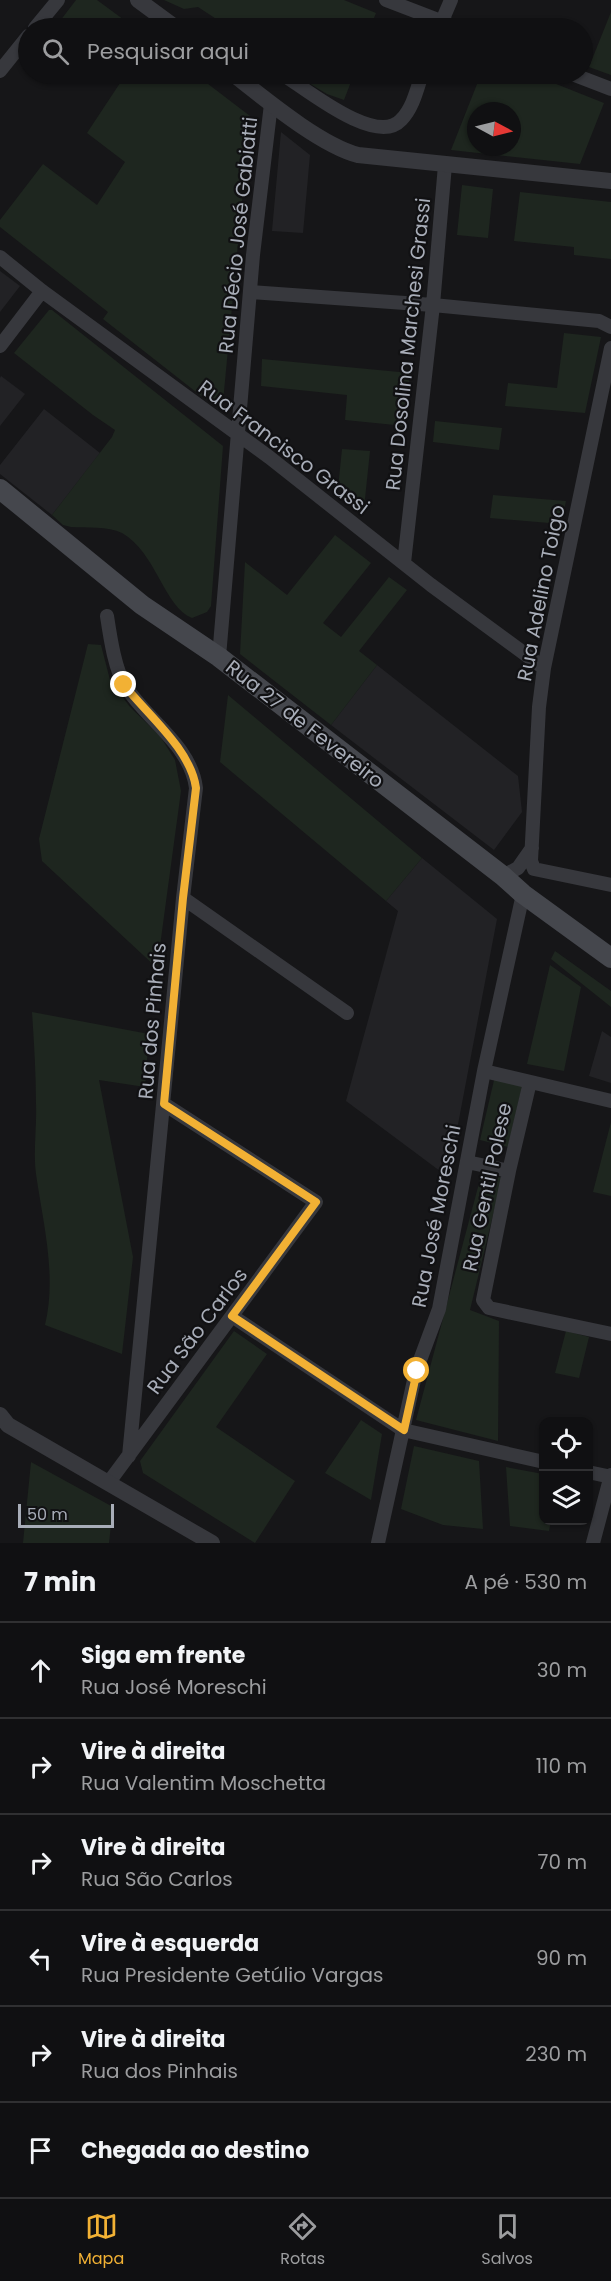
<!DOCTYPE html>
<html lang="pt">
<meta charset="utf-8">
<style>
:root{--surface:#101012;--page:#1e1e20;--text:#f1f3f6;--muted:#9c9d9f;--line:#303032;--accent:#f2b134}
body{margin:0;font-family:Poppins,sans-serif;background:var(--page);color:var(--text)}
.controls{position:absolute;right:18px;bottom:18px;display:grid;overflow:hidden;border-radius:12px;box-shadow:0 2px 4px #0004}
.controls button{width:54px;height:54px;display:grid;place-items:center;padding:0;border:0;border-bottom:2px solid var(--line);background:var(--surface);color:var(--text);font:30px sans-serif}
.compass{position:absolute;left:467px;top:102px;width:54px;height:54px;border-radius:50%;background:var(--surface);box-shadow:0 2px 4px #0004;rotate:97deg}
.scale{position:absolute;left:18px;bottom:15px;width:96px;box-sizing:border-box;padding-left:6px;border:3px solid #a8adb8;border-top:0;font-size:16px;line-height:21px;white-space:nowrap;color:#a8adb8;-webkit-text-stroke:4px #111113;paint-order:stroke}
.stop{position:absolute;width:18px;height:18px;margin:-14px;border:4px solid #f2b134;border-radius:50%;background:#fff}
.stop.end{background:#f2b134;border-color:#fff;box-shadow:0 2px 6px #0008}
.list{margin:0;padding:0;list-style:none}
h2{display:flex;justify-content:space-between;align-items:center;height:78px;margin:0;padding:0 24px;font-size:26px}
h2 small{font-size:20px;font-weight:400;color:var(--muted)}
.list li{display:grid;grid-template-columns:39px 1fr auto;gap:18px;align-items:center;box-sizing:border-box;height:96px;padding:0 24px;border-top:2px solid var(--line)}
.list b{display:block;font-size:22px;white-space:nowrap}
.list p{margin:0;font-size:20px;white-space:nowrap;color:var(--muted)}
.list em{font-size:20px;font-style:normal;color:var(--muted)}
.icon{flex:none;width:33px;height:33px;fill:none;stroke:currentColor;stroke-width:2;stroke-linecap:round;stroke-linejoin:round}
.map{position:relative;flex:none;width:611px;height:1543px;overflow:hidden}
.search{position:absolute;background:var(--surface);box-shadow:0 2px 4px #0004;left:18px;right:18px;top:18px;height:66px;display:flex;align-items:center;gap:15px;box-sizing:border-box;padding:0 21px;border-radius:33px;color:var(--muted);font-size:22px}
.sheet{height:654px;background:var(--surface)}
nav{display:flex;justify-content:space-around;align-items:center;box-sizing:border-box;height:84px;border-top:2px solid var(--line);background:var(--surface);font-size:16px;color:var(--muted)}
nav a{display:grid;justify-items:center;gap:3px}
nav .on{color:var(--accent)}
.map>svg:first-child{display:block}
.built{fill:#222225}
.green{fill:#1e261f;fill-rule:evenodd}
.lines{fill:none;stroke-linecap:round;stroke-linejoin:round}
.minor{stroke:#37383d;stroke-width:14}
.tertiary{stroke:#37383d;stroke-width:16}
.secondary{stroke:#45474d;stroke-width:20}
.route{stroke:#f2b134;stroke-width:8}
.labels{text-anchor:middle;stroke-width:4.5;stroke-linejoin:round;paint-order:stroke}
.street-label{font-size:20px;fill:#a8adb8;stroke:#111113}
</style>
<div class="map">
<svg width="611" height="1543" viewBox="0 0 611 1543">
<rect width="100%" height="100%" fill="#161618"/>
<path class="built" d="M 281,132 L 310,155 L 303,233 L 272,231 Z
M 0,271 L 20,286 L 0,312 Z
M 1,376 L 25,394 L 0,426 L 0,378 Z
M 44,409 L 100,453 L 52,515 L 0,474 L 0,465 Z
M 377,665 L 518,776 L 522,812 L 494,850 L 331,725 Z
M 422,858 L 497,919 L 448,1177 L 346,1101 L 398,911 L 386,901 Z
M 602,1031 L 611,1037 L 611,1083 L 589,1076 Z"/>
<path class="green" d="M 76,0 L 97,0 L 135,28 L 70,28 L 60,21 Z
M 164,0 L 344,0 L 376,13 L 370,28 L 230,28 L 198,7 L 184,9 Z
M 611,12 L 611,75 L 589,67 Z
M 126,74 L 195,74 L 250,116 L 223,402 L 205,399 L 103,319 L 108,312 L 0,227 L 0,220 L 43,164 L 97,205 L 125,162 L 87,133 Z
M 294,74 L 354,74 L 344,100 L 327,94 Z
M 481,74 L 531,74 L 604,103 L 580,164 L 451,150 ZM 476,111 L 512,111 L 512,147 L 476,147 Z
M 462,185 L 493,189 L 488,238 L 457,235 Z
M 520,192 L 611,202 L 611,259 L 574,255 L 574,247 L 514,241 Z
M 49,310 L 52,310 L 223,446 L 211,606 L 207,612 L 192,618 C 164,607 156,552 122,533 C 108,526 86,528 71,527 L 63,525 L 52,515 L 112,437 L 115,430 L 93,415 L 14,353 Z
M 564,333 L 601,337 L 585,413 L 505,406 L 508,383 L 557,388 Z
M 262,359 L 410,373 L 405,426 L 345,420 L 347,395 L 261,386 Z
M 435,421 L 502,428 L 499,450 L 433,442 Z
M 342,449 L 370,451 L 364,508 L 338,488 Z
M 493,495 L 566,501 L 561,524 L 490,518 Z
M 335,535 L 371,563 L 323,623 L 341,637 L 389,577 L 407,590 L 359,651 L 377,665 L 331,725 L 240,654 L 245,562 L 287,595 Z
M 88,644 L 101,645 L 110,680 L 130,707 L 160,736 L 175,760 L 181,791 L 157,968 L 42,861 L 39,839 Z
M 228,695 L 422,858 L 386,901 L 220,762 Z
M 555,951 L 611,991 L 611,1007 L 551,959 Z
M 550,965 L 581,987 L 564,1071 L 527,1064 Z
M 32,1012 L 149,1034 L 145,1087 L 99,1080 L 133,1257 L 122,1354 L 45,1325 C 57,1275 43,1223 36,1174 C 33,1151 37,1127 36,1104 C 36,1073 34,1042 32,1012 Z
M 495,1076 L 523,1082 L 508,1147 L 480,1140 Z
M 611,1122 L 611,1196 L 593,1192 Z
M 482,1172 L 502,1178 L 470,1310 L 499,1321 L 498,1441 L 416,1420 Z
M 234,1331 L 267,1354 L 216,1427 L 295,1481 L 255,1543 L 143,1473 L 140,1461 Z
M 566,1331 L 589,1337 L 579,1378 L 555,1373 Z
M 361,1420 L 382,1434 L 371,1500 L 325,1473 Z
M 414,1446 L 479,1461 L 483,1529 L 443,1525 L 401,1509 Z
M 31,1462 L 113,1507 L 109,1543 L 23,1543 Z
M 506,1467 L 543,1474 L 544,1520 L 551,1521 L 549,1531 L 510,1526 Z"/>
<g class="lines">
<path class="minor" d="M 386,0 L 459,28
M 35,28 L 58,0
M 439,28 L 451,0
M 0,71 L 28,36
M 282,74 C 305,88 376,147 401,120 C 413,108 417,89 422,74
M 572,74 L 611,89
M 0,257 L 42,291 L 269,457 L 431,585 L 544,668
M 250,292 L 433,305 L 599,321 L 611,327
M 0,346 L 42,291
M 611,348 L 544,668 L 539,707 L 531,861 L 534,869 L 611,885
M 404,563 L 433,305 L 445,165
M 107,616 C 110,636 115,671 126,687 C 148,721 191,746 196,788 L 183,898 L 129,1456
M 219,657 L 253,255 L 271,104
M 503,876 L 518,868 L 532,848
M 183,898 L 347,1013
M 484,1071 L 611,1101
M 530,1082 L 509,1171 L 483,1300 L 489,1308 L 611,1334
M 467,1162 L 509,1171
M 232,1316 L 403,1430 L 544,1462
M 588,1472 L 611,1477
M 109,1482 L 316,1202 L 164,1104
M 378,1543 L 416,1371 L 439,1309 L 484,1071 L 523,894
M 593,1543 L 611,1475"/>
<path class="tertiary" d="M 138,0 L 176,28
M 233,74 C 265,99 320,145 358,155 L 611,181
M 0,1415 L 8,1425 L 212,1543"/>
<path class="secondary" d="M 0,489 L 142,605 L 219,657 L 503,876 L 523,894 L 611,958"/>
</g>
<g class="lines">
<path class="route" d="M 124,685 C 148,715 191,750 196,788 L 183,898 L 164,1104 L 316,1202 L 232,1316 L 404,1430 L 417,1371"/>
</g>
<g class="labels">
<g class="street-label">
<text transform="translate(238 235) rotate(-84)" y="7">Rua Décio José Gabiatti</text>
<text transform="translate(408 344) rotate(-84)" y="7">Rua Dosolina Marchesi Grassi</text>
<text transform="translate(284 447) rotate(37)" y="7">Rua Francisco Grassi</text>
<text transform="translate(541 593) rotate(-79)" y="7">Rua Adelino Toigo</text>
<text transform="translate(305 724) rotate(38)" y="7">Rua 27 de Fevereiro</text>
<text transform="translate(152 1021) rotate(-85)" y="7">Rua dos Pinhais</text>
<text transform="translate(487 1187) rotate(-78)" y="7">Rua Gentil Polese</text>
<text transform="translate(436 1216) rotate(-79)" y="7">Rua José Moreschi</text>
<text transform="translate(197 1331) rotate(-53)" y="7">Rua São Carlos</text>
</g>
</g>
</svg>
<div class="controls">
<button><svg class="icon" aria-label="locate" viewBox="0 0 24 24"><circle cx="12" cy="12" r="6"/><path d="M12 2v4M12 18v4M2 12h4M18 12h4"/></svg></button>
<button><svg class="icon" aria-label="layers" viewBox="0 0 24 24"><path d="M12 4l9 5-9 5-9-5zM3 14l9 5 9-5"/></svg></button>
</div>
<svg class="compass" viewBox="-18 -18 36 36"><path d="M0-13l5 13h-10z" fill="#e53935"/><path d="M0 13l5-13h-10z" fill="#9c9d9f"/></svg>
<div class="scale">50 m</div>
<div class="stop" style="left:417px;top:1371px"></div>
<div class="stop end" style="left:124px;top:685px"></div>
<div class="search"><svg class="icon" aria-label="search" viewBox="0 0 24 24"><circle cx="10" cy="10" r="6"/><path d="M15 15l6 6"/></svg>Pesquisar aqui</div>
</div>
<section class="sheet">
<h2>7 min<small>A pé · 530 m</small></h2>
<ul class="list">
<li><svg class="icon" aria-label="ahead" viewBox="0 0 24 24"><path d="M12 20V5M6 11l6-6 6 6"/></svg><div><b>Siga em frente</b><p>Rua José Moreschi</p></div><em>30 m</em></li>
<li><svg class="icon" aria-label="right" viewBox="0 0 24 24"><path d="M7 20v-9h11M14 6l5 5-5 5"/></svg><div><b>Vire à direita</b><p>Rua Valentim Moschetta</p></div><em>110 m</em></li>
<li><svg class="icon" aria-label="right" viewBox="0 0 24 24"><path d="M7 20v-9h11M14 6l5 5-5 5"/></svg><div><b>Vire à direita</b><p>Rua São Carlos</p></div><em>70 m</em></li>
<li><svg class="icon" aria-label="left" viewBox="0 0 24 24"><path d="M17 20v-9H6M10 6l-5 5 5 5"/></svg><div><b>Vire à esquerda</b><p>Rua Presidente Getúlio Vargas</p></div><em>90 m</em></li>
<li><svg class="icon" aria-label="right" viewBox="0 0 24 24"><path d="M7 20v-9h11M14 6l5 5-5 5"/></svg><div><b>Vire à direita</b><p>Rua dos Pinhais</p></div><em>230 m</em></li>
<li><svg class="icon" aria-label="arrive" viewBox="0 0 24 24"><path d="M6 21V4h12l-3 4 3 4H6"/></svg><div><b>Chegada ao destino</b></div></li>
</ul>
</section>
<nav>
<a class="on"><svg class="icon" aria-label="map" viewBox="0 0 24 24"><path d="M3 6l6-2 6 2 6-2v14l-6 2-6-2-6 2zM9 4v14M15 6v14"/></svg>Mapa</a>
<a><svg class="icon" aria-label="directions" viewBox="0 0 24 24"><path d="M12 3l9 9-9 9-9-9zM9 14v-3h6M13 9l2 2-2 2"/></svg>Rotas</a>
<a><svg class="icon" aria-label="saved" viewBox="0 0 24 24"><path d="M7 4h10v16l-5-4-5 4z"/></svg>Salvos</a>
</nav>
